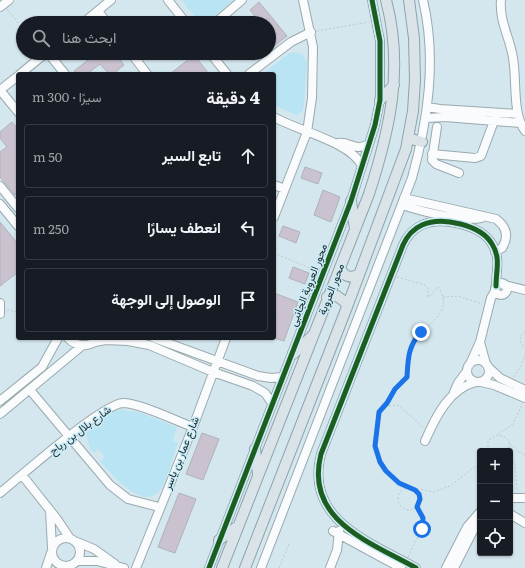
<!DOCTYPE html>
<html lang="ar">
<meta charset="utf-8">
<style>
:root{--surface:#171b24;--page:#20242c;--text:#f1f3f6;--muted:#9ea1a6;--line:#363941}
body{margin:0;font-family:Literata,Vazirmatn,serif;background:var(--page);color:var(--text);direction:rtl}
.controls{position:absolute;right:12px;bottom:12px;display:grid;overflow:hidden;border-radius:4px;box-shadow:0 1px 3px #0004}
.controls button{width:36px;height:36px;display:grid;place-items:center;padding:0;border:0;border-bottom:1px solid var(--line);background:var(--surface);color:var(--text);font:20px sans-serif}
.stop{position:absolute;width:12px;height:12px;margin:-9px;border:3px solid #1a73e8;border-radius:50%;background:#fff}
.stop.end{background:#1a73e8;border-color:#fff;box-shadow:0 1px 4px #0008}
.list{margin:0;padding:0;list-style:none}
h2{display:flex;justify-content:space-between;align-items:center;height:52px;margin:0;padding:0 16px;font-size:17px}
h2 small{font-size:13px;font-weight:400;color:var(--muted)}
.list li{display:grid;grid-template-columns:26px 1fr auto;gap:12px;align-items:center;box-sizing:border-box;height:64px;margin:0 8px 8px;padding:0 8px;border:1px solid var(--line);border-radius:4px}
.list b{display:block;font-size:15px;white-space:nowrap}
.list em{font-size:13px;font-style:normal;color:var(--muted)}
.icon{flex:none;width:22px;height:22px;fill:none;stroke:currentColor;stroke-width:2;stroke-linecap:round;stroke-linejoin:round}
.map{position:relative;flex:none;width:525px;height:568px;overflow:hidden;direction:ltr}
.search{position:absolute;background:var(--surface);box-shadow:0 1px 3px #0004;left:16px;top:16px;width:260px;height:44px;display:flex;align-items:center;gap:10px;box-sizing:border-box;padding:0 14px;border-radius:22px;color:var(--muted);font-size:15px}
.panel{position:absolute;background:var(--surface);box-shadow:0 1px 3px #0004;left:16px;top:72px;width:260px;height:268px;border-radius:4px;direction:rtl}
.map>svg:first-child{display:block}
.green{fill:#b8e4f4}
.building{fill:#cac3cf;stroke:#afb2b8}
.lines{fill:none;stroke-linecap:round;stroke-linejoin:round}
.minor-casing{stroke:#9aa9ae;stroke-width:10}
.major-casing{stroke:#8da3aa;stroke-width:12}
.path{stroke:#bfc8ca;stroke-width:1;stroke-dasharray:2 2;stroke-linecap:butt}
.minor{stroke:#f9fbfc;stroke-width:8}
.major{stroke:#dae4e8;stroke-width:10}
.cycleway-casing{stroke:#caecf8;stroke-width:8}
.cycleway{stroke:#1b5e20;stroke-width:5}
.route{stroke:#1a73e8;stroke-width:5}
.labels{text-anchor:middle;stroke-width:3;stroke-linejoin:round;paint-order:stroke}
.street-label{font-size:11px;fill:#202d31;stroke:#caecf8}
</style>
<div class="map">
<svg width="525" height="568" viewBox="0 0 525 568">
<rect width="100%" height="100%" fill="#d4e7ee"/>
<path class="green" d="M 182,0 L 234,0 L 209,20 C 195,22 189,9 182,0 Z
M 294,52 L 302,54 L 307,62 L 304,105 L 302,112 L 296,115 L 274,105 L 274,74 L 263,74 L 288,54 Z
M 120,410 L 138,412 L 177,427 L 173,441 L 178,443 C 173,456 168,477 161,489 C 144,514 111,473 100,461 L 105,457 L 98,449 L 94,453 L 90,449 L 86,433 L 112,412 Z"/>
<path class="building" d="M 259,2 L 287,36 L 269,50 L 269,18 L 260,23 L 250,10 Z
M 97,53 L 115,53 L 124,65 L 113,74 L 109,74 L 100,64 L 87,74 L 76,74 L 74,71 Z
M 194,55 L 209,74 L 170,74 Z
M 12,122 L 18,129 L 18,192 L 15,195 L 0,177 L 0,152 L 7,147 L 0,138 L 0,132 Z
M 305,167 L 322,173 L 318,184 L 301,178 Z
M 323,190 L 340,197 L 331,222 L 314,215 Z
M 0,222 L 18,244 L 18,272 L 0,286 Z
M 283,226 L 300,232 L 296,243 L 279,236 Z
M 293,267 L 309,273 L 305,284 L 289,278 Z
M 274,293 L 298,302 L 284,341 L 274,338 L 276,314 L 274,314 Z
M 202,433 L 219,439 L 203,480 L 186,474 Z
M 179,493 L 196,499 L 175,553 L 158,547 Z"/>
<g class="lines">
<g class="minor-casing">
<path id="minor" d="M 168,0 L 186,23
M 501,0 C 499,21 510,38 513,58 C 517,79 512,113 525,131
M 0,7 L 9,0
M 98,11 L 107,23
M 83,23 L 111,0
M 215,23 L 242,0
M 48,53 L 65,74
M 131,53 L 147,74
M 210,53 L 227,74
M 20,74 L 46,53
M 249,74 L 291,42 L 311,32
M 0,90 L 18,112
M 0,90 L 18,76
M 427,107 L 440,109 L 518,114
M 274,117 C 298,131 351,142 362,166
M 426,118 L 445,117 L 521,123
M 437,127 L 432,160 L 436,164 L 459,173
M 338,143 C 350,141 355,152 369,144
M 432,154 L 475,158 L 481,156 L 497,113
M 274,185 L 285,189
M 0,186 L 18,208
M 404,198 L 496,219 C 507,227 509,237 502,248 L 495,252
M 0,204 L 18,226
M 402,205 C 421,211 461,222 481,218
M 274,217 L 307,132 L 312,98 L 313,47 L 303,0
M495 289a6 6 0 1 1 12 0a6 6 0 1 1-12 0Z
M 504,285 L 525,290
M 0,303 L 0,314
M 68,338 C 77,348 90,347 99,339
M 154,338 L 258,376 L 271,378 L 283,377
M 95,342 L 106,340 L 128,341 L 149,345 L 213,372 L 253,386 L 265,393 L 272,403
M 480,342 L 486,364
M467 371a11 11 0 1 1 22 0a11 11 0 1 1-22 0Z
M 470,364 L 480,342 L 491,298 L 495,291
M 488,367 L 500,378 L 525,390
M 481,382 L 494,385 L 525,398
M 30,390 L 110,485 L 128,499 L 159,507
M 454,392 L 458,383 L 467,371
M 0,401 L 42,367 L 58,338
M 0,414 L 83,345
M 425,441 C 436,416 449,389 476,382
M 22,475 L 57,519 L 69,537
M 0,493 C 21,476 102,404 123,403 C 140,403 176,421 193,427
M 510,498 L 525,498
M 50,510 L 52,548
M 510,514 L 525,523
M 333,531 L 401,568
M52 552a14 14 0 1 1 28 0a14 14 0 1 1-28 0Z
M 77,542 L 94,549 L 115,564
M 77,561 L 97,561 L 124,568
M 46,568 L 51,553
M 136,568 L 193,427 L 226,338
M 209,568 L 351,201 L 375,125 L 380,100 L 380,41 L 372,0
M 261,568 L 412,178 C 428,120 437,59 423,0
M 330,568 L 337,550 L 339,531
M 416,568 C 370,542 304,520 321,454 L 403,245 C 407,236 413,229 422,225 C 442,216 481,225 492,244 C 501,258 496,270 496,286
M 446,568 L 467,527 L 480,512
M 454,568 L 474,529 L 480,521"/>
</g>
<g class="major-casing">
<path id="major" d="M 380,100 L 394,85
M 408,138 L 422,142
M 351,201 L 355,229
M 340,267 C 343,277 351,279 359,274
M 327,297 L 337,296 L 345,302 L 347,307
M 293,354 L 313,335
M 255,449 L 258,474
M 219,540 L 238,526
M 222,568 L 369,194 C 390,129 404,68 386,0
M 245,568 L 347,307 L 406,149 L 413,111 L 415,80 L 414,38 L 409,0"/>
</g>
<path class="path" d="M 7,9 L 23,29
M 317,31 L 369,22
M 274,253 L 317,271
M 397,277 L 425,285 L 428,289 L 428,297 L 430,296 L 438,287 C 457,314 422,325 412,344 C 406,355 408,365 407,377 L 395,389 L 377,416 L 375,446 L 380,462 L 386,471 L 399,483 L 408,487 L 434,492 L 450,486 L 480,463
M 443,297 L 458,296 L 482,304
M 7,310 L 18,312
M 525,331 L 521,336 L 520,341 L 525,349
M 514,377 L 521,366 L 525,354
M 385,406 L 398,405 C 407,413 416,420 424,429
M 498,434 L 512,425 L 523,404
M 510,444 L 519,452 L 525,455
M 488,451 L 488,440 L 498,435 L 505,437 L 509,441 L 509,451
M 510,457 L 515,464 L 517,490
M398 499a11 11 0 1 1 22 0a11 11 0 1 1-22 0Z
M 408,557 L 423,525 L 422,515 L 418,507
M 279,568 L 290,542"/>
<use href="#minor" class="minor"/>
<use href="#major" class="major"/>
<g class="cycleway-casing">
<path id="cycleway" d="M 209,568 L 351,201 L 375,125 L 380,100 L 380,41 L 372,0
M 416,568 C 370,542 304,520 321,454 L 403,245 C 407,236 413,229 422,225 C 442,216 481,225 492,244 C 501,258 496,270 496,286"/>
</g>
<use href="#cycleway" class="cycleway"/>
</g>
<g class="lines">
<path class="route" d="M 421,332 C 408,346 408,359 407,377 L 395,389 L 387,403 L 379,412 L 375,446 L 380,462 L 386,471 L 399,483 L 415,490 L 419,494 L 420,499 L 417,507 L 423,518 L 422,529"/>
</g>
<g class="labels">
<g class="street-label">
<text transform="translate(308 285) rotate(-69)" y="4">محور العروبة الجانبى</text>
<text transform="translate(331 289) rotate(-69)" y="4">محور العروبة</text>
<text transform="translate(80 430) rotate(-37)" y="4">شارع بلال بن رباح</text>
<text transform="translate(181 453) rotate(-68)" y="4">شارع عمار بن ياسر</text>
</g>
</g>
</svg>
<div class="controls">
<button>+</button>
<button>−</button>
<button><svg class="icon" aria-label="locate" viewBox="0 0 24 24"><circle cx="12" cy="12" r="6"/><path d="M12 2v4M12 18v4M2 12h4M18 12h4"/></svg></button>
</div>
<div class="stop" style="left:422px;top:529px"></div>
<div class="stop end" style="left:421px;top:332px"></div>
<div class="search"><svg class="icon" aria-label="search" viewBox="0 0 24 24"><circle cx="10" cy="10" r="6"/><path d="M15 15l6 6"/></svg>ابحث هنا</div>
<section class="panel">
<h2>4 دقيقة<small>سيرًا · 300 m</small></h2>
<ul class="list">
<li><svg class="icon" aria-label="ahead" viewBox="0 0 24 24"><path d="M12 20V5M6 11l6-6 6 6"/></svg><div><b>تابع السير</b></div><em>50 m</em></li>
<li><svg class="icon" aria-label="left" viewBox="0 0 24 24"><path d="M17 20v-9H6M10 6l-5 5 5 5"/></svg><div><b>انعطف يسارًا</b></div><em>250 m</em></li>
<li><svg class="icon" aria-label="arrive" viewBox="0 0 24 24"><path d="M6 21V4h12l-3 4 3 4H6"/></svg><div><b>الوصول إلى الوجهة</b></div></li>
</ul>
</section>
</div>
